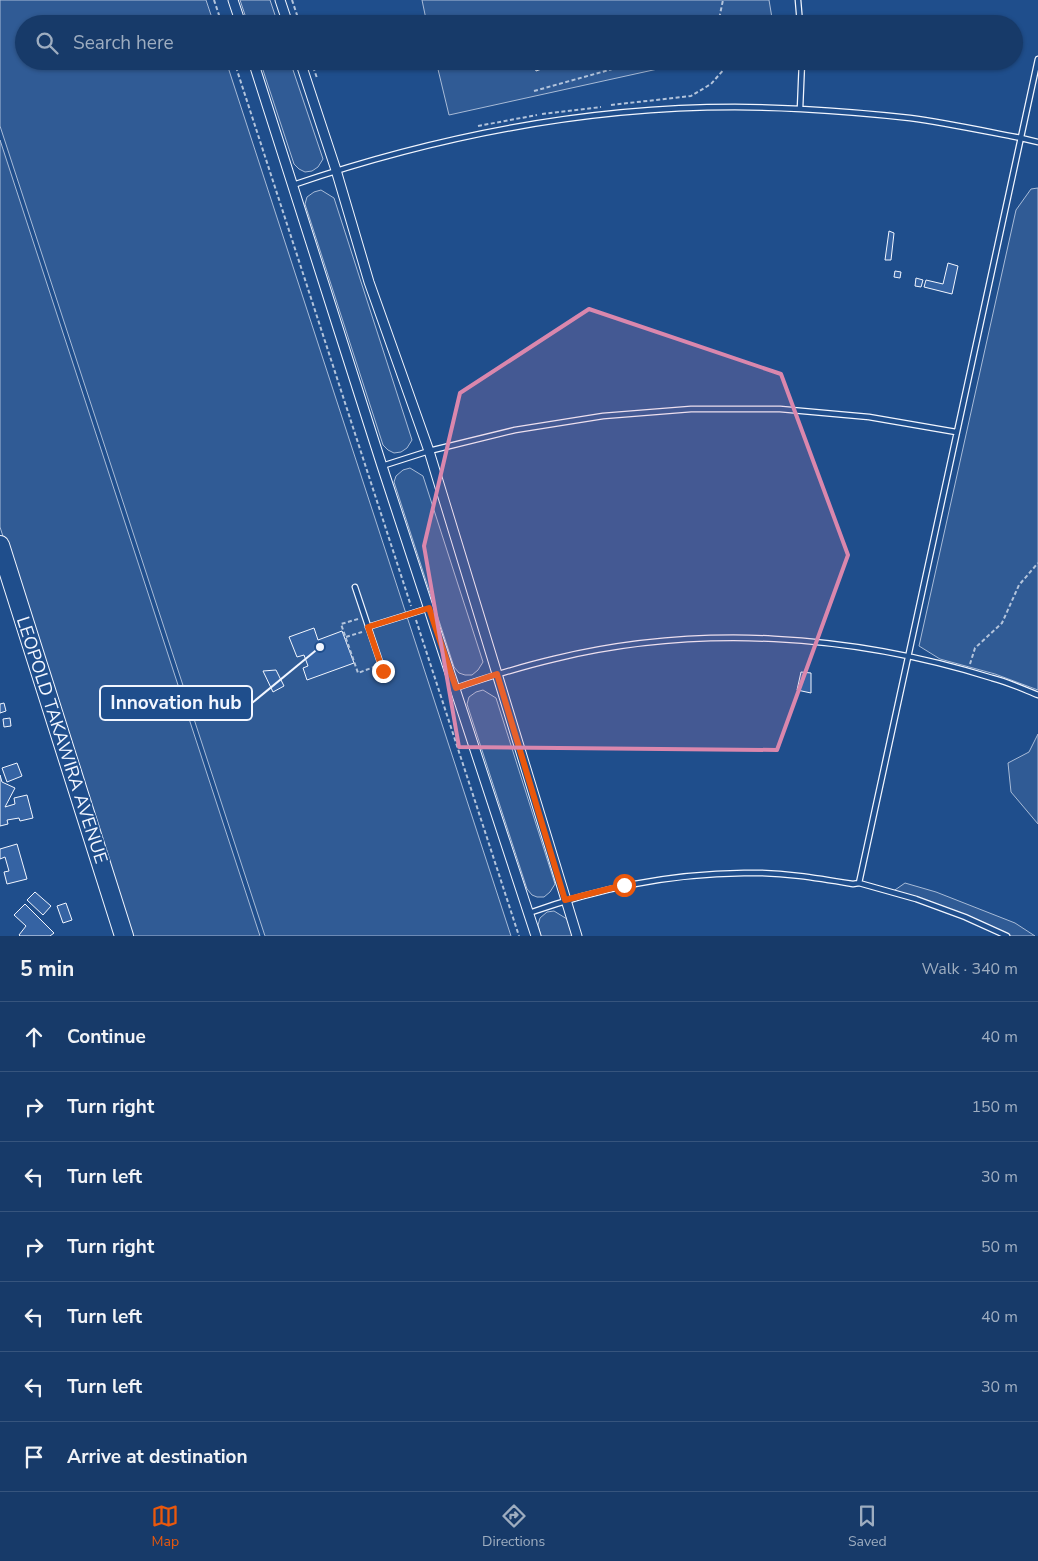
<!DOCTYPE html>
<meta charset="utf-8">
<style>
:root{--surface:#173a69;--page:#244571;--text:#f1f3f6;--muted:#9eadc0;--line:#36547d;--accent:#ea580c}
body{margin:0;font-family:"Nunito Sans",sans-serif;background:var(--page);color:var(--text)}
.stop{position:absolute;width:15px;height:15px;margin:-11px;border:4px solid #ea580c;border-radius:50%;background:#fff}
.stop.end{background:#ea580c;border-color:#fff;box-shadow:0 1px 5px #0008}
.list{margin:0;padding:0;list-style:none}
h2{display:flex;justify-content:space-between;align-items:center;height:65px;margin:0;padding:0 20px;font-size:21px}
h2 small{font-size:16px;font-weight:400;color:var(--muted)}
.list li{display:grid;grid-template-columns:32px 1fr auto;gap:15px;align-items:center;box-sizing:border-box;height:70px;padding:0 20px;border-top:1px solid var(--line)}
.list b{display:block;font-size:19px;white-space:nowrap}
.list em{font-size:16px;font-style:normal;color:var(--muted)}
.icon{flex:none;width:28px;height:28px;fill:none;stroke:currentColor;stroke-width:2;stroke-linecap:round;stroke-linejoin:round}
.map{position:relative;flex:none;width:1038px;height:936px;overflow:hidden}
.search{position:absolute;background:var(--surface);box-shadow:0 1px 4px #0004;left:15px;right:15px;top:15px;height:55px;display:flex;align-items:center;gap:12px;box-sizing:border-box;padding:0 18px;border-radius:28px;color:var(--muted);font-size:19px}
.sheet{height:555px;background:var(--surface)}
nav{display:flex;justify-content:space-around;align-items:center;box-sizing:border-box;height:70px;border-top:1px solid var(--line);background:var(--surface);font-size:14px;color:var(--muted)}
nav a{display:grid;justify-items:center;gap:2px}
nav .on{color:var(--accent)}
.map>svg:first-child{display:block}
.built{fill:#305b95;stroke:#a8bbd7}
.building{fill:#3563a3;stroke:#f2f6ff}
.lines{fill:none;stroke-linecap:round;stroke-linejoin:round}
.lane-casing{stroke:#f2f6ff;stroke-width:7}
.street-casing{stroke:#f2f6ff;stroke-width:11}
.highway-casing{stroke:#f2f6ff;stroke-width:20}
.path{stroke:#b3c4dc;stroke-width:2;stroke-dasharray:4 2.5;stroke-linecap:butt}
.lane{stroke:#1f4e8c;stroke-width:4.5}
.street{stroke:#1f4e8c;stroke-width:9}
.highway{stroke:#1f4e8c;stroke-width:18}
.route{stroke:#ea580c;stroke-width:6}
.marked{fill:#da87ad;fill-opacity:0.2;stroke:#da87ad;stroke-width:4;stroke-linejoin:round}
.labels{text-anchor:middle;stroke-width:4;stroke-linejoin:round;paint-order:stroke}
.street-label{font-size:18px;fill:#f2f6ff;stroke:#1f4e8c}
.leader{fill:none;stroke:#f2f6ff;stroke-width:2}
.callout-dot{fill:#f2f6ff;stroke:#1f4e8c;stroke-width:2}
.callout{fill:#1f4e8c;stroke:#f2f6ff;stroke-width:2}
.callout-label{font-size:19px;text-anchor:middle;font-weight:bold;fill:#f2f6ff}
</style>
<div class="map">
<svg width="1038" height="936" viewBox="0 0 1038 936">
<rect width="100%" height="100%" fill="#1f4e8c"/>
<path class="built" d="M 0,0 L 206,0 L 214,24 L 24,24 L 24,61 L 226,61 L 511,936 L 265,936 L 0,126 Z
M 240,0 L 270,0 L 278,24 L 248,24 Z
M 422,0 L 769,0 L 773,24 L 427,24 Z
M 260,61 L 290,61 L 323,159 L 318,167 L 312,171 L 305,172 L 299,169 L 294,164 Z
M 436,61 L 694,61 L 449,115 Z
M 0,140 L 260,936 L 130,936 L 0,527 Z
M 1038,188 L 1038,690 L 995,674 L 940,659 L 919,646 L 1016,210 L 1031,189 Z
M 321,190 L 334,198 L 412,440 L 407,448 L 401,452 L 394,453 L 388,450 L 383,445 L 305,204 L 307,197 L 314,192 Z
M 410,468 L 423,476 L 483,662 L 478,670 L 472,675 L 465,675 L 459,673 L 454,667 L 394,482 L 396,476 L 403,470 Z
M 483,690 L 496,698 L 555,884 L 550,892 L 544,897 L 537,897 L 532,895 L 527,889 L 467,704 L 469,697 L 476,692 Z
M 1038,734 L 1038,824 L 1011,792 L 1008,763 L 1029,752 Z
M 905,883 L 936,892 L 1015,923 L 1035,936 L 1007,936 L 965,917 L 892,892 Z
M 554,911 L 567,919 L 573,936 L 541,936 L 538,925 L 540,918 L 547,912 Z"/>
<path class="building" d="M 542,61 L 564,61 L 536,71 L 534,64 Z
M 889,231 L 894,233 L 891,260 L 885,260 Z
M 948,263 L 958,266 L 952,294 L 924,287 L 926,280 L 943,284 Z
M 895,271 L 901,272 L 900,278 L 894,277 Z
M 916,278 L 923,280 L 921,287 L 915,286 Z
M 314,628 L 318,640 L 342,631 L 354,663 L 307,680 L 303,668 L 308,666 L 304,655 L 297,657 L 289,637 Z
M 276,670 L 284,686 L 273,692 L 263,671 Z
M 801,672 L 811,673 L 811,693 L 797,690 Z
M 4,703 L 6,711 L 0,713 L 0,704 Z
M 10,718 L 11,726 L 4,727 L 3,719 Z
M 17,763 L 22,776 L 7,782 L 2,768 Z
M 0,775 L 2,782 L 15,788 L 5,807 L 15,804 L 14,798 L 27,795 L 33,818 L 20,821 L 19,818 L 7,820 L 8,824 L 0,826 Z
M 17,844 L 27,879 L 7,884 L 4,872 L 9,871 L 5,857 L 0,859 L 0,849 Z
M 35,892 L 51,906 L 43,915 L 27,900 Z
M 66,903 L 72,920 L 63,923 L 57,906 Z
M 25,904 L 54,933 L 50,936 L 20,936 L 19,935 L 26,926 L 14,915 Z"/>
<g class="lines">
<g class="lane-casing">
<path id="lane" d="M 798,0 L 800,24
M 800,109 L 802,61
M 293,185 C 455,130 629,99 801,109 C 837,111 874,114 910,118 C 947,123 984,131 1021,138 L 1038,142
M 382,466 L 429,451 L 515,430 L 603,416 L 691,409 L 780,409 L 869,417 L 956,432
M 355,587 L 383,671
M 368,627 L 429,608
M 456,688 C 488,677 520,667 554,659 C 698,624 851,634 992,678 C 1008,682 1023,689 1038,695
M 859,883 L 1038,59
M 529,913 C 600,888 668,874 744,873 C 781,872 817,878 853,884 L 859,883 L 916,899 L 965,917 L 1007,936"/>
</g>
<g class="street-casing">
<path id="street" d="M 233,0 L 241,24
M 280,0 L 288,24
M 253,61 L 382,466 L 536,936
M 300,61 L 336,170 L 369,282 L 429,451 L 577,936"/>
</g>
<g class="highway-casing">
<path id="highway" d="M 0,545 L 124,936"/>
</g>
<path class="path" d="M 214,0 L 222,24
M 292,0 L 300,24
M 718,24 L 723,0
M 234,61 L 411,606
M 311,61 L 317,78
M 534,91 L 641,61
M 611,105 L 691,96 L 711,84 L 726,67 L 722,61
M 542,114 L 601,107
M 478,126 L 537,115
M 358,619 L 341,624 L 358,673 L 374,667
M 416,620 L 519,936
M 346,637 L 362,632
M 970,664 L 975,648 L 1002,623 L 1019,585 L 1038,563"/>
<use href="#lane" class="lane"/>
<use href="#street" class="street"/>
<use href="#highway" class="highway"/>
</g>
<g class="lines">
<path class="route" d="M 383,671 L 368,627 L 429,608 L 456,688 L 497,674 L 565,900 L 624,885"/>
</g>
<path class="marked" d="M 589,309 L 781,374 L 848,555 L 777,750 L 459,747 L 424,546 L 460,393 Z"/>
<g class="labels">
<g class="street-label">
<text transform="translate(62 740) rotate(72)" y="6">LEOPOLD TAKAWIRA AVENUE</text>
</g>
</g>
<path class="leader" d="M320 647L252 703"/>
<circle class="callout-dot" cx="320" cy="647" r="5"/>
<rect class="callout" x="100" y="686" width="152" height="34" rx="5"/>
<g class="callout-label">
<text x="176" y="709">Innovation hub</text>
</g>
</svg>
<div class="stop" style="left:624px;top:885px"></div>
<div class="stop end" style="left:383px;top:671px"></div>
<div class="search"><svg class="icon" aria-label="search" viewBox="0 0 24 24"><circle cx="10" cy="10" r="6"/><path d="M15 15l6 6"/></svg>Search here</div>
</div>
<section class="sheet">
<h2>5 min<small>Walk · 340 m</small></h2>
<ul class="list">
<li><svg class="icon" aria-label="ahead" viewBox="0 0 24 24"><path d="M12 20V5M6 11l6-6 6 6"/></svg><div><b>Continue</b></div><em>40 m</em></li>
<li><svg class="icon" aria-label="right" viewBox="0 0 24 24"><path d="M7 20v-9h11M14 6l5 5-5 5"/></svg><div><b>Turn right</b></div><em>150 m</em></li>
<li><svg class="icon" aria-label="left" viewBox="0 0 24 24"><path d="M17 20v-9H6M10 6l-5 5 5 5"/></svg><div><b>Turn left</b></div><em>30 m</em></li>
<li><svg class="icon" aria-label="right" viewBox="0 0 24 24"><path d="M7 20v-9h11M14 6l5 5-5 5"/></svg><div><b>Turn right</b></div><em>50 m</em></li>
<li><svg class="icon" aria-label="left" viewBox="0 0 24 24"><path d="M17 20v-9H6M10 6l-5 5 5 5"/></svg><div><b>Turn left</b></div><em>40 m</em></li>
<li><svg class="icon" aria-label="left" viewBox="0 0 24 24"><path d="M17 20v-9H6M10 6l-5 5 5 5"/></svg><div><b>Turn left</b></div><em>30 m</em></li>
<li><svg class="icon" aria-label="arrive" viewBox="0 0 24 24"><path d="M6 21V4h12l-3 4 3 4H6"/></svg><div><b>Arrive at destination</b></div></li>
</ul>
</section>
<nav>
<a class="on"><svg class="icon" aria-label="map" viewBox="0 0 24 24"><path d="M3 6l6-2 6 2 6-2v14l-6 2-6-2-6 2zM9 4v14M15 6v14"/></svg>Map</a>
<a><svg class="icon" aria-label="directions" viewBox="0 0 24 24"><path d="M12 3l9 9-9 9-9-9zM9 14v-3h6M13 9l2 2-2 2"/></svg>Directions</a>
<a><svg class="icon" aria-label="saved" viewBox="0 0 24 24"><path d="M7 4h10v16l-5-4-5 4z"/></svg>Saved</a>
</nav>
